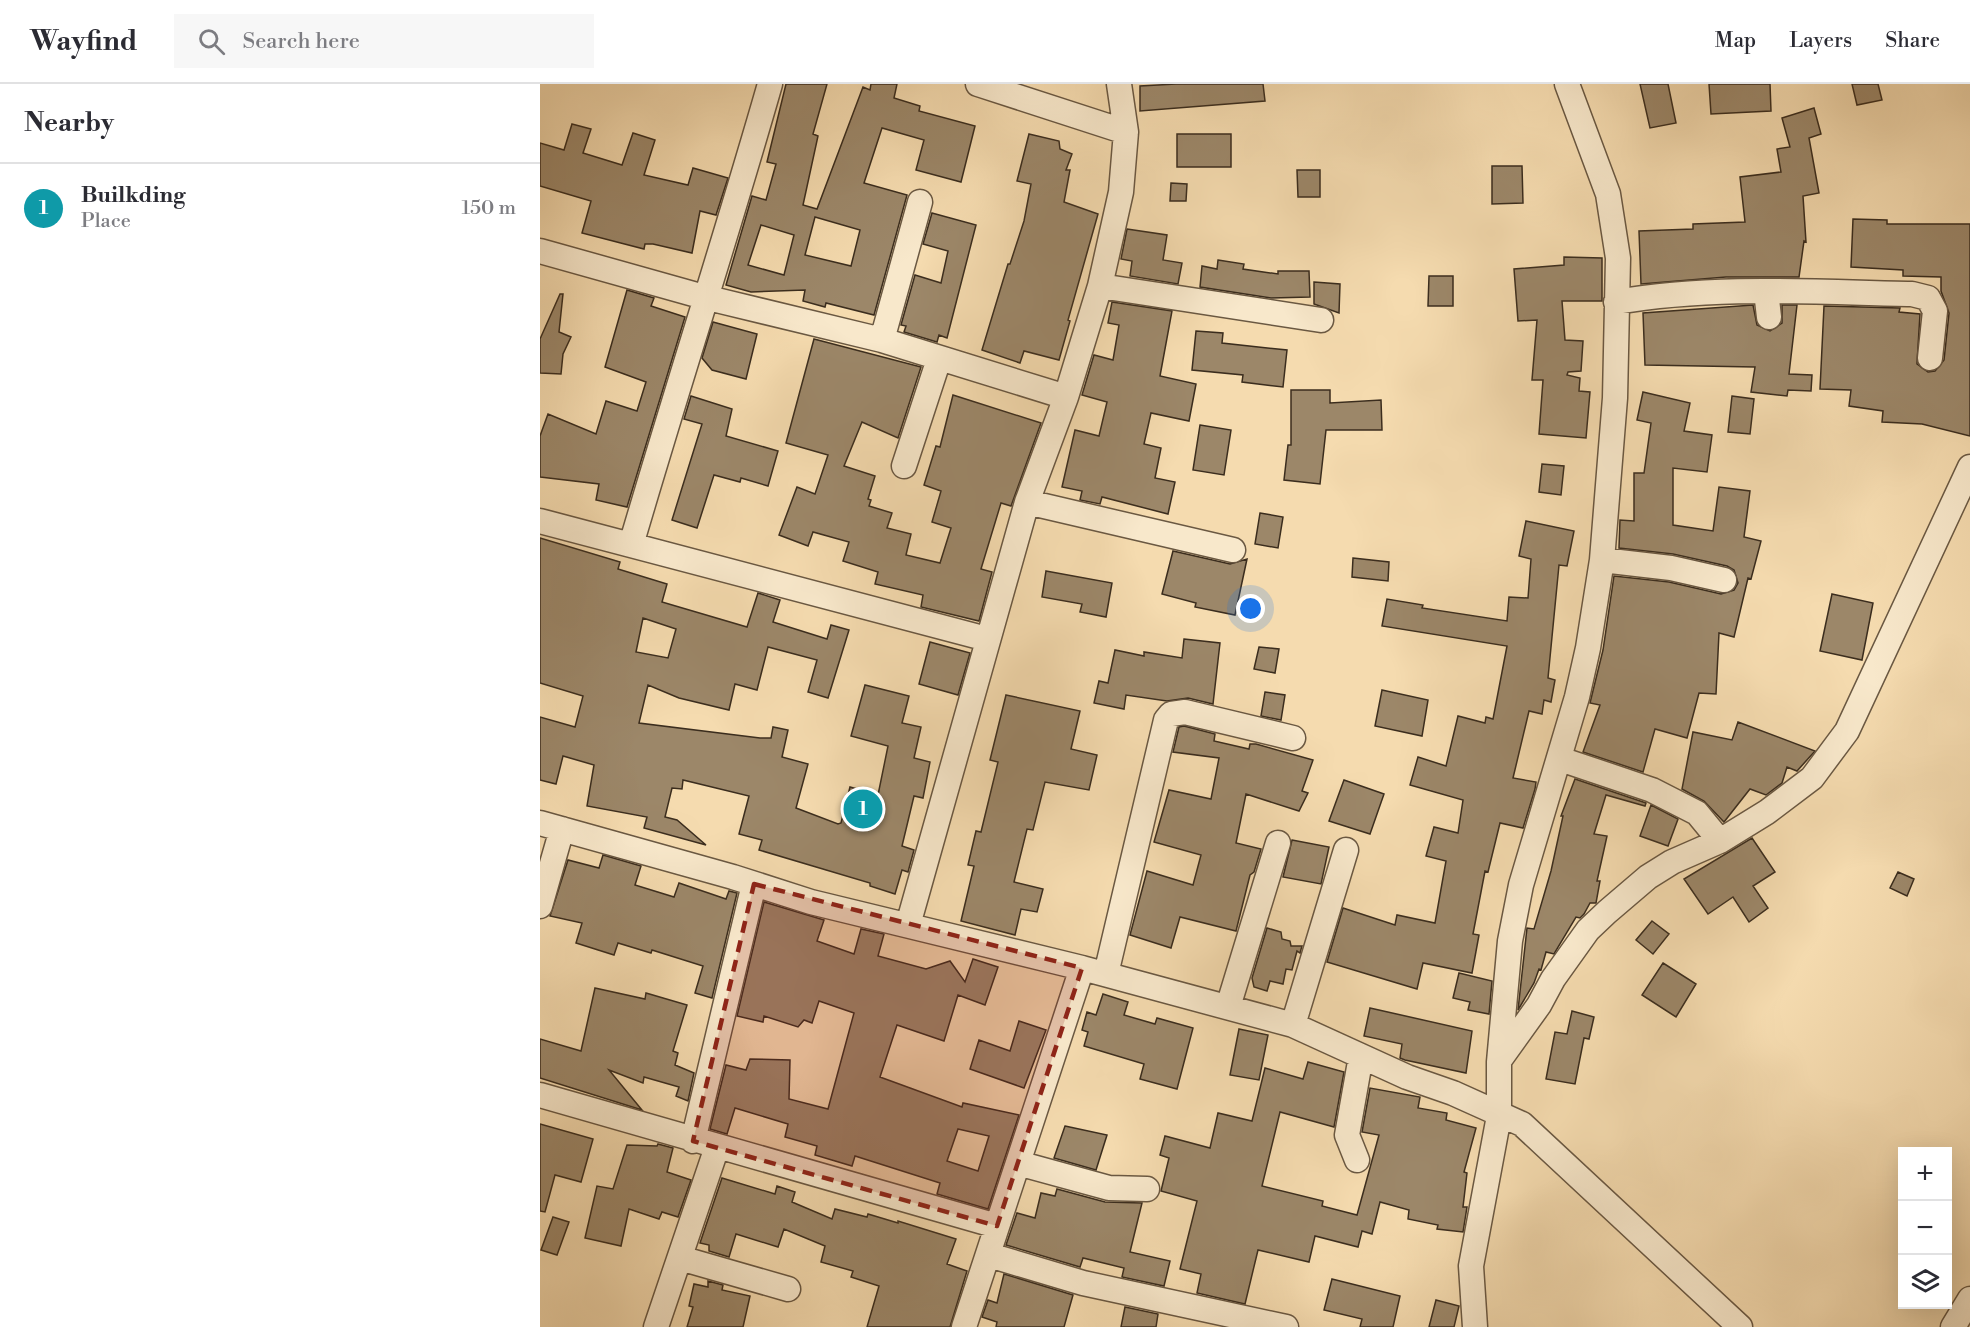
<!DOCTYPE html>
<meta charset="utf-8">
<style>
:root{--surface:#fff;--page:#f7f7f7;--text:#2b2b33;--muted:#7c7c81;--line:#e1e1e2;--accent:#1a73e8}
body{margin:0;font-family:"Libre Bodoni",serif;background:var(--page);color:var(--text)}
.controls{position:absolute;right:18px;bottom:18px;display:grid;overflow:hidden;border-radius:0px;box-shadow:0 6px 24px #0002}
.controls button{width:54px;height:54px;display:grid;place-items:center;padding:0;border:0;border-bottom:2px solid var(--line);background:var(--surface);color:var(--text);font:30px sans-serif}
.you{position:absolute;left:711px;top:525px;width:21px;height:21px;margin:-15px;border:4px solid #fff;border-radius:50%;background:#1a73e8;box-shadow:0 0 0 9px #1a73e833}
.badge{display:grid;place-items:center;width:39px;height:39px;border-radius:50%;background:var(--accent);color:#fff;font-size:20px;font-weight:700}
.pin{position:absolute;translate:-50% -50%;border:3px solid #fff;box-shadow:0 2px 6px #0006}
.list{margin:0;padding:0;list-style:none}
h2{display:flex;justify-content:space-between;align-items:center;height:78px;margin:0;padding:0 24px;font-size:26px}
h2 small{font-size:20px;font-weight:400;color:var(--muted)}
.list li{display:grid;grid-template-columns:39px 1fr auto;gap:18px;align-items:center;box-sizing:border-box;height:90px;padding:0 24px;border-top:2px solid var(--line)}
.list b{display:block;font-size:22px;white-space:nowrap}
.list p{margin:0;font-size:20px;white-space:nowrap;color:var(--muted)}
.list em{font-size:20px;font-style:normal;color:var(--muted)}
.icon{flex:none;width:33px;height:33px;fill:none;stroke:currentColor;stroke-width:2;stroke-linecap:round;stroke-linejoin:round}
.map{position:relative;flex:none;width:1430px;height:1243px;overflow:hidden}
header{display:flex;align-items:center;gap:36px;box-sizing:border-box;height:84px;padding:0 30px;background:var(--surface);border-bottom:2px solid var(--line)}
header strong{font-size:28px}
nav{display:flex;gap:33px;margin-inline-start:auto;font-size:21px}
.search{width:420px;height:54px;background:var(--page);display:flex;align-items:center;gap:15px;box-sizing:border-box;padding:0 21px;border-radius:0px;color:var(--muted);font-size:22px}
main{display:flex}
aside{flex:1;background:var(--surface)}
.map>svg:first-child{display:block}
.building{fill:#9c8769;stroke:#3b2d1e;stroke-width:1.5;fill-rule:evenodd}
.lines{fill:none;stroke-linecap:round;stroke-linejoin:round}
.minor-casing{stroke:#6a5842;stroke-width:27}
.minor{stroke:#f8e8cb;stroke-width:24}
.marked{fill:#8f2418;fill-opacity:0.2;stroke:#8f2418;stroke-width:4.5;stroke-dasharray:12 8;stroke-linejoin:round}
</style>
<header>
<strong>Wayfind</strong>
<div class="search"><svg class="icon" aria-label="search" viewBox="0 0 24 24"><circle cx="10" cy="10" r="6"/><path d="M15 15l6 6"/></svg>Search here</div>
<nav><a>Map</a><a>Layers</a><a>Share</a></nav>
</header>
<main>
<aside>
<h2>Nearby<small></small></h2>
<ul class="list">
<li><span class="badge" style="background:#0f9aa8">1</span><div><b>Builkding</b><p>Place</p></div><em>150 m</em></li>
</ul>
</aside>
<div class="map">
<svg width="1430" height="1243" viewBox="0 0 1430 1243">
<rect width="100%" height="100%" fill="#f5dbaf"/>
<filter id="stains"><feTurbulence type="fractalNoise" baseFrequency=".00333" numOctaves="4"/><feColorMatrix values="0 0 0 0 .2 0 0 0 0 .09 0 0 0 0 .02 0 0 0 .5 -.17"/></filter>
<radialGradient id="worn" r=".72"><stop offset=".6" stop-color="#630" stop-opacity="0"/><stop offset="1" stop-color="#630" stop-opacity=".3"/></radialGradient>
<path class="building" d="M 246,0 L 287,0 L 273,50 L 278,52 L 263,121 L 277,125 L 323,3 L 330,6 L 331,0 L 357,0 L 354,14 L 380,22 L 379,27 L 435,42 L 421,98 L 376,86 L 384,56 L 342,44 L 324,99 L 367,111 L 334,231 L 286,219 L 285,223 L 263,217 L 265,206 L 211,208 L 186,201 L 212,112 L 226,116 L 236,80 L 227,78 ZM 275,133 L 320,146 L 311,182 L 265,171 ZM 221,141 L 254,151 L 244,191 L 208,181 Z
M 636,0 L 723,0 L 725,17 L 600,27 L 600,2 Z
M 1100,0 L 1128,0 L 1136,39 L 1110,44 Z
M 1169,0 L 1230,0 L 1231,27 L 1171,30 Z
M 1312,0 L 1338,0 L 1342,16 L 1317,21 Z
M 1274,24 L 1281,50 L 1269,54 L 1279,109 L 1263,112 L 1266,158 L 1264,157 L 1259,193 L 1186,193 L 1101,200 L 1099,147 L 1153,145 L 1153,140 L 1205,138 L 1200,93 L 1241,88 L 1237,65 L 1250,63 L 1242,34 Z
M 32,40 L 51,45 L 43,69 L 82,81 L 93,49 L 115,56 L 104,91 L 148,101 L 153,84 L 188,94 L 176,131 L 160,127 L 152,169 L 113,160 L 105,160 L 104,165 L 42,149 L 51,117 L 0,102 L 0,59 L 24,66 Z
M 489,50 L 519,57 L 520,65 L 532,70 L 526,86 L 530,86 L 524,118 L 558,130 L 528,236 L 530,237 L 519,276 L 484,267 L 480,279 L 442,266 L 468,180 L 470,180 L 484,137 L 491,100 L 477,97 Z
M 637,50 L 691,50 L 691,83 L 637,83 Z
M 952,82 L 982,82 L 983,119 L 952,120 Z
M 757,86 L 780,86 L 780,113 L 758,113 Z
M 631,99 L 647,100 L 646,117 L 630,117 Z
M 392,129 L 436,141 L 407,254 L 399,251 L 397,258 L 364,248 L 366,242 L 361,241 L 375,191 L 401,199 L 408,167 L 383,160 Z
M 1313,135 L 1347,136 L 1347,140 L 1430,140 L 1430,352 L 1382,340 L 1342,338 L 1343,327 L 1309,322 L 1311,306 L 1280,305 L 1284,222 L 1360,224 L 1359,228 L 1380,230 L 1377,280 L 1388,288 L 1395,287 L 1404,276 L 1409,229 L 1401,207 L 1401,193 L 1363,192 L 1363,186 L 1311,183 Z
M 587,145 L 627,151 L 623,176 L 642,179 L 638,200 L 590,192 L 592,177 L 581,175 Z
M 1024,173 L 1062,174 L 1062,217 L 1022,217 L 1025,256 L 1043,257 L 1041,287 L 1028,288 L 1027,291 L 1040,294 L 1039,307 L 1050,308 L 1046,354 L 999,350 L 1003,296 L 992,296 L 997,236 L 978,237 L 974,185 L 1024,181 Z
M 678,176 L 704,180 L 703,185 L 738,190 L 738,187 L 769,187 L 770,213 L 731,214 L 660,203 L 662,182 L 677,185 Z
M 889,192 L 913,192 L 913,222 L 888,222 Z
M 774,198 L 800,200 L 799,229 L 774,220 Z
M 87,206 L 114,214 L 111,222 L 145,233 L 87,423 L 56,416 L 59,400 L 0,393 L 0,352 L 8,330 L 56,350 L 66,317 L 97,327 L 106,298 L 65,283 Z
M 20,210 L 23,210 L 19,248 L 31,253 L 23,270 L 21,290 L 0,289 L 0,255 Z
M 572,218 L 632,227 L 620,292 L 656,300 L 649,337 L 611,329 L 604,360 L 621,364 L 615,394 L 635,398 L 628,430 L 562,413 L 560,420 L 540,416 L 542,407 L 522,403 L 535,346 L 559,352 L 567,318 L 542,311 L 554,271 L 573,276 L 579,241 L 568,239 Z
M 1213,221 L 1217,241 L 1230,247 L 1242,239 L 1242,221 L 1257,221 L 1249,290 L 1272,291 L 1271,307 L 1248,306 L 1247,312 L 1211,308 L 1215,283 L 1105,281 L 1103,229 Z
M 173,238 L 217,250 L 206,295 L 172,286 L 162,274 Z
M 656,247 L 683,249 L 682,259 L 747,266 L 743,303 L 702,298 L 703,291 L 652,286 Z
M 274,255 L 381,283 L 358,354 L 322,338 L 304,382 L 335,392 L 328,415 L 331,416 L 329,422 L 352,429 L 347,444 L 371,450 L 366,471 L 400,479 L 411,444 L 392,438 L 401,407 L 384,401 L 396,362 L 400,363 L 413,311 L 501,339 L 471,422 L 461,419 L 441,485 L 452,488 L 439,537 L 381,523 L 383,511 L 335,500 L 338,488 L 303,477 L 309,458 L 273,448 L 268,462 L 239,451 L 257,403 L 275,410 L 288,371 L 246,359 Z
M 751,306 L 790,306 L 790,319 L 841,316 L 842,346 L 786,346 L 780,400 L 744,396 L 748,361 L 751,361 Z
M 1103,308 L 1150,319 L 1144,347 L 1172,351 L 1167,388 L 1133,384 L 1133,441 L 1173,447 L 1179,403 L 1210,407 L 1204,453 L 1221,457 L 1211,495 L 1208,494 L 1194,553 L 1179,549 L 1176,610 L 1159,609 L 1147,654 L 1115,645 L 1103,688 L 1043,668 L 1060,621 L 1050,619 L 1063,566 L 1074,492 L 1129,498 L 1181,510 L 1194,506 L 1198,499 L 1194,486 L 1187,482 L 1133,470 L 1079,464 L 1080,436 L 1094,437 L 1094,389 L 1104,389 L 1111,339 L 1097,336 Z
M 151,312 L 192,325 L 186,352 L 238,367 L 228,402 L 201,394 L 200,398 L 174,391 L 157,444 L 132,436 L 162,340 L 144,335 Z
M 1192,312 L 1214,315 L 1210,350 L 1188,348 Z
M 660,341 L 691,346 L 684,391 L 653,386 Z
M 1002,380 L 1024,382 L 1021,411 L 999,408 Z
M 720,429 L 743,433 L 738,464 L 715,460 Z
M 986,437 L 1034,447 L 1027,482 L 1019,481 L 1008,594 L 1015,596 L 1011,618 L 1004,616 L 1002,630 L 989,627 L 973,694 L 996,698 L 995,705 L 983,744 L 960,739 L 948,788 L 945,787 L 933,850 L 939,851 L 932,889 L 883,879 L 877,905 L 787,878 L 803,824 L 855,841 L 857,831 L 895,839 L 906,777 L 886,772 L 894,743 L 918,749 L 923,716 L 870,701 L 878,673 L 906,682 L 918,632 L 945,639 L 946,633 L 953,635 L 967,562 L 842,542 L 847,515 L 883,521 L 882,524 L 967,537 L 969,513 L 988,514 L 991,475 L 979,472 Z
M 0,454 L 80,478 L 78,485 L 127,500 L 122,518 L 207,543 L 218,509 L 240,516 L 233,538 L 287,555 L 291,541 L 309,546 L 288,614 L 268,608 L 277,576 L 228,563 L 217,606 L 195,600 L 189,626 L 139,614 L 108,601 L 99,639 L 220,654 L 231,654 L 233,643 L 248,646 L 242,673 L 268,680 L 256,724 L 298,740 L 301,739 L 310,703 L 338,711 L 348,662 L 311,652 L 325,601 L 369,612 L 362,639 L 381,643 L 374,674 L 390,678 L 383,714 L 374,712 L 362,762 L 374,766 L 368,788 L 362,786 L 355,810 L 330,802 L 330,799 L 219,766 L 222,756 L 199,750 L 209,712 L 143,696 L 142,705 L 132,704 L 125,733 L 137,736 L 166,761 L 104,744 L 107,733 L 47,722 L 54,681 L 23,672 L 16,700 L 0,696 L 0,633 L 35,643 L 43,612 L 0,599 ZM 103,534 L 136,545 L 128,574 L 96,568 Z
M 633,467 L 690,480 L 707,475 L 695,531 L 655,523 L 656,519 L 622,510 Z
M 813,474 L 849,478 L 848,497 L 812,493 Z
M 506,487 L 572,499 L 566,533 L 540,528 L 542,520 L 502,513 Z
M 1292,510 L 1333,519 L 1322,576 L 1280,567 Z
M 644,555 L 680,559 L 673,620 L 648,614 L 627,617 L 586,611 L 584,625 L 554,619 L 559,597 L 568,599 L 575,566 L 604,572 L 604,568 L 642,574 Z
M 390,558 L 430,569 L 418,611 L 379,600 Z
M 719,563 L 739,565 L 735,589 L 714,585 Z
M 842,606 L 888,616 L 882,652 L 835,642 Z
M 725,608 L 745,611 L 741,636 L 721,632 Z
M 466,611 L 540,627 L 531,665 L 557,671 L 549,706 L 505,698 L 493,746 L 487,745 L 474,798 L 503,805 L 497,828 L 481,825 L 475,851 L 421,837 L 434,782 L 428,781 L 436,747 L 441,748 L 458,678 L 450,676 Z
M 1198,638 L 1275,667 L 1257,687 L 1247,683 L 1242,699 L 1226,711 L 1210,705 L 1184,738 L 1164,717 L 1142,705 L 1153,648 L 1192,656 Z
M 644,642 L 675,650 L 674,657 L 709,665 L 710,660 L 716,660 L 773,676 L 762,707 L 768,709 L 759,727 L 706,710 L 696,759 L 721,765 L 714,788 L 710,791 L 696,847 L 640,833 L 631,864 L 590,851 L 607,787 L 653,801 L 661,771 L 614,758 L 629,706 L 671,715 L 679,674 L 633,668 L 639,643 Z
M 1035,695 L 1106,719 L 1105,722 L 1066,711 L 1054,750 L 1067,752 L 1057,797 L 1060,797 L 1056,819 L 1050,819 L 1044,830 L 1040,834 L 1036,833 L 1014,870 L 1006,868 L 1001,886 L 999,885 L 994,899 L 978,926 L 987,844 L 994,845 L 1011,787 L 1023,732 L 1021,732 Z
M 804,696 L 844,710 L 830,750 L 789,737 Z
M 1111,721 L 1138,735 L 1128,762 L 1100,752 Z
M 1212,754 L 1235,788 L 1213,802 L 1228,824 L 1209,838 L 1193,813 L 1168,830 L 1144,795 Z
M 752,756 L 789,763 L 781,800 L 743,793 Z
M 63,771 L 101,782 L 95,801 L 134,813 L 139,799 L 186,815 L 189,807 L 197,809 L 172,914 L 155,909 L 163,882 L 112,866 L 111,869 L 78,859 L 74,871 L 36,859 L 42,839 L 10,832 L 28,776 L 59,784 Z
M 1358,788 L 1374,795 L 1367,812 L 1350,804 Z
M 224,818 L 284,836 L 277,857 L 314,870 L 321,845 L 344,850 L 338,872 L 386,885 L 410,877 L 425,898 L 433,875 L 458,883 L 445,921 L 418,911 L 404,957 L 357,941 L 340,993 L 422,1023 L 423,1019 L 479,1031 L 448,1125 L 397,1110 L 400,1099 L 315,1072 L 312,1082 L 275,1071 L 277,1062 L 245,1053 L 248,1040 L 195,1024 L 187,1050 L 170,1045 L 186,981 L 206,986 L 210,975 L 250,976 L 249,1015 L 288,1025 L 314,929 L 279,917 L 272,939 L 264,936 L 258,943 L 224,932 L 223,938 L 197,932 ZM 418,1045 L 449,1052 L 438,1087 L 407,1077 Z
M 1112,837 L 1129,850 L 1113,870 L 1096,856 Z
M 727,844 L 741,848 L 742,855 L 750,857 L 751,862 L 762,862 L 760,869 L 757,867 L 752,886 L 746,885 L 743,900 L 730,897 L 727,907 L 714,903 L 712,894 Z
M 1123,879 L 1156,900 L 1136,933 L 1102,911 Z
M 919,889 L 952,897 L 949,930 L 928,926 L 930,918 L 913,914 Z
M 55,904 L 105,915 L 106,909 L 147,921 L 133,967 L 138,969 L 135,981 L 154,989 L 148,1017 L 136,1012 L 139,1003 L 104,993 L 103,999 L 69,986 L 102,1026 L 0,994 L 0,955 L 41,967 Z
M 563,910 L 588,918 L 584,931 L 615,940 L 617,934 L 653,944 L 637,1005 L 600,995 L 604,980 L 544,962 L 548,948 L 542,946 L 547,928 L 556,931 Z
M 830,924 L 932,947 L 926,989 L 865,976 L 860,974 L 862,960 L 824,952 Z
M 1032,927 L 1054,933 L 1049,955 L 1044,954 L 1035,1000 L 1006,995 L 1015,948 L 1027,950 Z
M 479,937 L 506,946 L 484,1004 L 430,985 L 439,956 L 470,967 Z
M 699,945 L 728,951 L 719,996 L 690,991 Z
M 768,978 L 804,988 L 794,1043 L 740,1028 L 722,1102 L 783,1117 L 782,1122 L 817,1131 L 839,1051 L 822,1048 L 830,1004 L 880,1013 L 878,1024 L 907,1029 L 906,1036 L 936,1044 L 924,1088 L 927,1089 L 923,1123 L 927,1123 L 923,1148 L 897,1145 L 898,1141 L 868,1135 L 869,1126 L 840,1118 L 832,1150 L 822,1147 L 818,1163 L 775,1152 L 769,1178 L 718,1166 L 705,1220 L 657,1209 L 661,1190 L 640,1185 L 657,1117 L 621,1107 L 629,1074 L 620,1071 L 625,1052 L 670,1064 L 678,1029 L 712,1037 L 725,984 L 763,995 Z
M 0,1040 L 53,1055 L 41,1098 L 15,1091 L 5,1128 L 0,1127 Z
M 525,1042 L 567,1051 L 556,1086 L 514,1074 Z
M 118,1060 L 133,1064 L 127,1088 L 151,1096 L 138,1133 L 122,1128 L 119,1135 L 89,1125 L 81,1162 L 45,1154 L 57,1102 L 73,1105 L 87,1061 L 117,1062 Z
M 182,1094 L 235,1110 L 237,1102 L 255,1108 L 252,1118 L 292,1135 L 295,1125 L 327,1133 L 328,1130 L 358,1139 L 358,1137 L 416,1155 L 407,1180 L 427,1187 L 410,1243 L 327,1243 L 339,1202 L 311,1193 L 313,1187 L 281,1178 L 285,1162 L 244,1145 L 238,1163 L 196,1150 L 189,1173 L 169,1167 L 169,1161 L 160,1159 Z
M 517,1105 L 565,1118 L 602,1119 L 590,1168 L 630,1177 L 624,1202 L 582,1193 L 584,1184 L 543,1174 L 540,1183 L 466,1161 L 477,1129 L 495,1134 L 501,1109 L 515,1112 Z
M 13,1133 L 29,1138 L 17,1171 L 1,1166 Z
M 464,1190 L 533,1211 L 524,1243 L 456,1243 L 457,1238 L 442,1233 L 448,1216 L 457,1219 Z
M 792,1195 L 860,1212 L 853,1243 L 820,1243 L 822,1235 L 784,1226 Z
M 168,1197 L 183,1201 L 182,1206 L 210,1212 L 203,1243 L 147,1243 L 153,1223 L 149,1222 L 154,1200 L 168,1203 Z
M 896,1216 L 919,1222 L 914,1243 L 889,1243 Z
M 585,1223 L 618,1230 L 616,1243 L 581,1243 Z"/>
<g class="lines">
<g class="minor-casing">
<path id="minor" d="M 438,0 L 586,48
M 0,167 L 164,213 L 342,256 L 526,313
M 560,202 L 781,236
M 1226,207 L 1229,233
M 1076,218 C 1174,201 1273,208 1372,210 L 1388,214 L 1395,227 L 1390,274
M 342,256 L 380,118
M 364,382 L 399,275
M 487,418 L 693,466
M 0,437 L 447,555
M 91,461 C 136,307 186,154 230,0
M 1062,476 L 1131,484 L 1184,496
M 1020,675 L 1112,706 L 1157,729 L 1180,757
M 0,739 L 193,793 L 271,818 L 542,884 L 753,941 L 867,993 L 913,1009 L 982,1040 L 1200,1243
M 0,822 L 22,745
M 368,841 L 487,418 L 526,313 L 560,202 L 581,108 L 586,48 L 579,0
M 566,890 L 626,636 L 631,630 L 645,628 L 753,654
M 688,923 L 738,759
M 753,941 L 806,766
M 961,974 L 999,921 L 1013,895 L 1048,846 L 1067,828 L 1108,793 L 1132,778 L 1180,757 L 1227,728 L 1272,694 L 1307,647 L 1430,383
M 0,1011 L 457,1142
M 153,1057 L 214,800
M 817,1076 L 807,1051 L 821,972
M 478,1079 L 569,1104 L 607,1105
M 449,1171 L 543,1199 L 746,1243
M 140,1174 L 248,1205
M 116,1243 L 177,1063
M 424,1243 L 542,884
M 935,1243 L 931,1182 L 959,1032 L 959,978 L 970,857 L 981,801 L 1037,613 L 1048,564 L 1062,476 L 1075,314 L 1078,174 L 1068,110 L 1027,0
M 1413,1243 L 1430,1215"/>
</g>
<use href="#minor" class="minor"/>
</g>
<path class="marked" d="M 214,800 L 542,884 L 457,1142 L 153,1057 Z"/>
<rect width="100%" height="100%" filter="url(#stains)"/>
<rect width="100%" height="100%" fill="url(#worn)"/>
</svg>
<div class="controls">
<button>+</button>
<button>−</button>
<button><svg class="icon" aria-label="layers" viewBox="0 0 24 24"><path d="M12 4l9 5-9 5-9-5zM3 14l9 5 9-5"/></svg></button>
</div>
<div class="you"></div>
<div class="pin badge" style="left:323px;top:725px;background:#0f9aa8">1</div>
</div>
</main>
